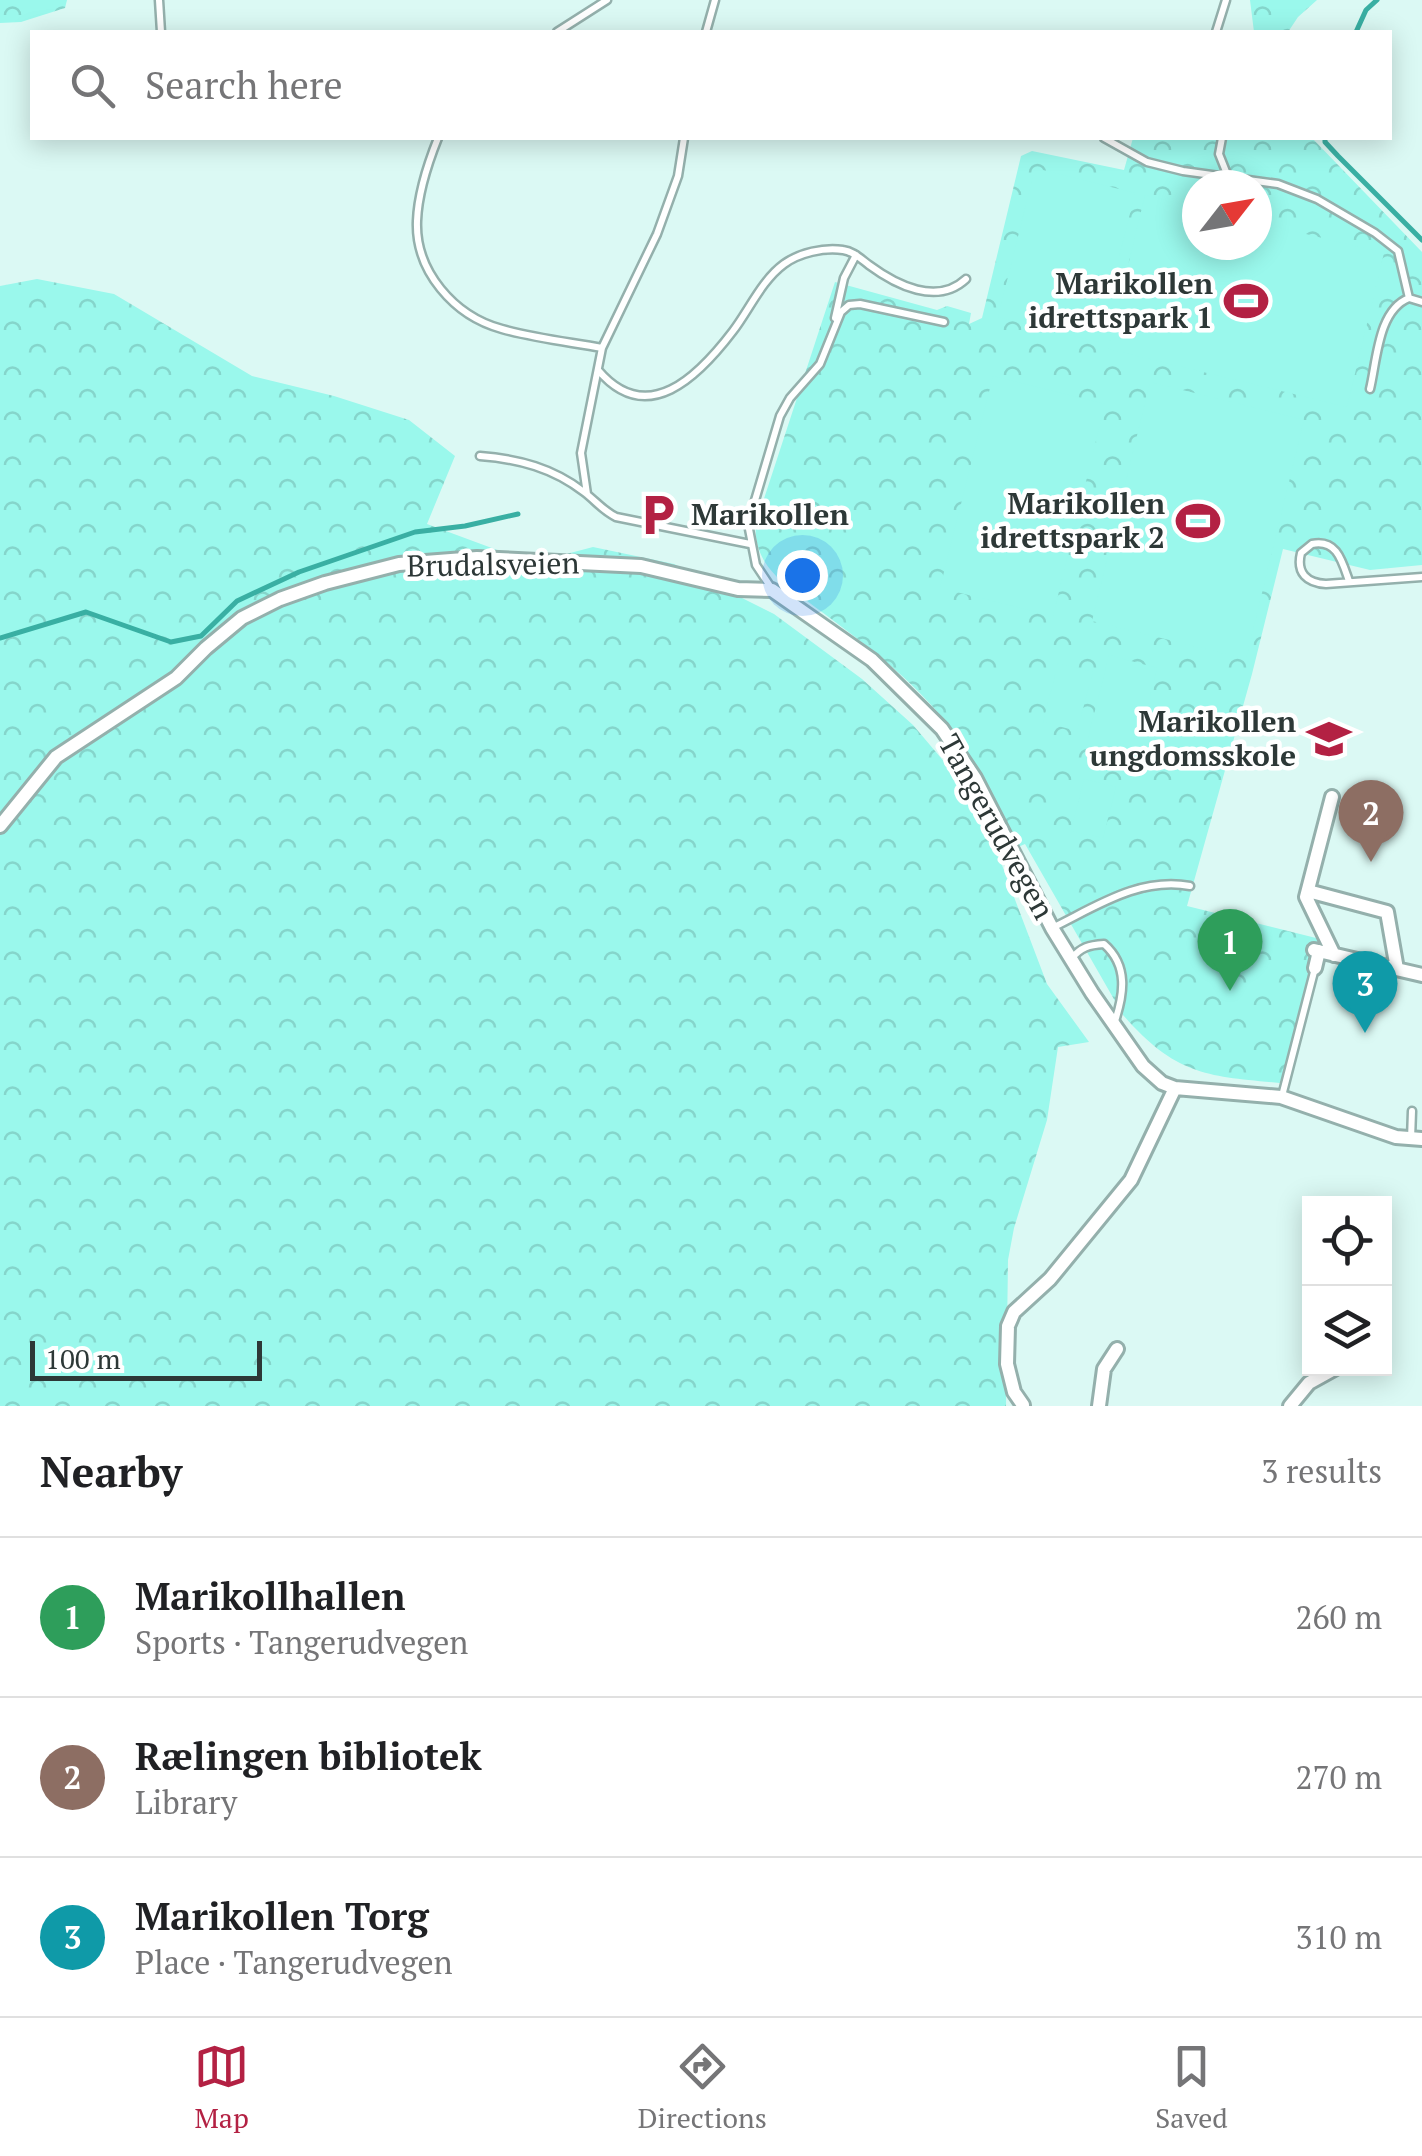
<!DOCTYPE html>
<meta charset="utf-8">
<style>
:root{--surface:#fff;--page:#f6f6f6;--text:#202124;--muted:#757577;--line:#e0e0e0;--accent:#b32143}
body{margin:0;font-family:"PT Serif",serif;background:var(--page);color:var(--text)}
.controls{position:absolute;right:30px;bottom:30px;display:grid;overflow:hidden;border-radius:0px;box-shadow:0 5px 25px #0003}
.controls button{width:90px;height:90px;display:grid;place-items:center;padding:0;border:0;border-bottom:2px solid var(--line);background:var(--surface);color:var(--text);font:50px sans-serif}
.compass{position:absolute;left:1182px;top:170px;width:90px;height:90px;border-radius:50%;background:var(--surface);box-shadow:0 5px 25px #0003;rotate:59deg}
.scale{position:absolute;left:30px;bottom:25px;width:232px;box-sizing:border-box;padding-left:10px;border:5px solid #2d3837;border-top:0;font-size:28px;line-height:35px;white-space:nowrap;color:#2d3837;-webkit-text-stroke:8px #fff;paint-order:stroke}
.you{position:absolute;left:802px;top:575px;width:35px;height:35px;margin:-25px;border:8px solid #fff;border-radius:50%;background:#1a73e8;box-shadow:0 0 0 15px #1a73e833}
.badge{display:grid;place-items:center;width:65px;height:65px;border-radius:50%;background:var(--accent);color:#fff;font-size:32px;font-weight:700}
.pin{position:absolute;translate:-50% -82px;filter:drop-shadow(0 2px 5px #0008)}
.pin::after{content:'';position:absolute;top:52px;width:35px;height:30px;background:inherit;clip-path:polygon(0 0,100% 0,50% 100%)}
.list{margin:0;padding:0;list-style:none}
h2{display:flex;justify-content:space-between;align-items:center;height:130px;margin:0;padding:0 40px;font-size:42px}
h2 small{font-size:32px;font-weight:400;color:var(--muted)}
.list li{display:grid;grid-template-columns:65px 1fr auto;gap:30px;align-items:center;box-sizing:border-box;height:160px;padding:0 40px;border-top:2px solid var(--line)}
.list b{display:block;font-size:38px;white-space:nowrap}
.list p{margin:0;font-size:32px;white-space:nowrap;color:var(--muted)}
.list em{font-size:32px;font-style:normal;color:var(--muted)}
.icon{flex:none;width:55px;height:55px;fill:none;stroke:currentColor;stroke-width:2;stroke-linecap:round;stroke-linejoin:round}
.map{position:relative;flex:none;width:1422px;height:1406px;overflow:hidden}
.search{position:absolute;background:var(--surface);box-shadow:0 5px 25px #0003;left:30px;right:30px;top:30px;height:110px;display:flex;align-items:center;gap:25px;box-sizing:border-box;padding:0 35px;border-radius:0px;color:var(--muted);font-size:38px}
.sheet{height:610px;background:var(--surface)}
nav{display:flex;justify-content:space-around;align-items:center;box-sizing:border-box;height:140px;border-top:2px solid var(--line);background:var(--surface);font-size:28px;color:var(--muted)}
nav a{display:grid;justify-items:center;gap:5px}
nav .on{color:var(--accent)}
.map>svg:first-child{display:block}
.forest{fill:url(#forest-crowns);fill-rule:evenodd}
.garden{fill:#9af8ec}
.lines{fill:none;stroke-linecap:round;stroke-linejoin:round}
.stream{stroke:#39afa3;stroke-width:5}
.lane-casing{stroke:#94b0ac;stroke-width:11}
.street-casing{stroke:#94b0ac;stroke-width:18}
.lane{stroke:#fff;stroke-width:6}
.street{stroke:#fff;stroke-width:12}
.labels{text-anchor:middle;stroke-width:9;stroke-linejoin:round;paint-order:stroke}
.poi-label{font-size:30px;font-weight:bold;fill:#2d3837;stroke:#fff;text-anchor:end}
.street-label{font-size:30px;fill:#2d3837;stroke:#fff}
</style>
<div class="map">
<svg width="1422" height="1406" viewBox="0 0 1422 1406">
<defs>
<pattern id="forest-crowns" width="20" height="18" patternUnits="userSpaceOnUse" patternTransform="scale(2.5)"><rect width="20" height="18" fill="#9af8ec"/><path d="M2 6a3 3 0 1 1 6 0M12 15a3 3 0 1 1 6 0" fill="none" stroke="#85d5cb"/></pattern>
</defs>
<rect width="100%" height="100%" fill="#dbf9f4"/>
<path class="forest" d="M 0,0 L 67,0 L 65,8 L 21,22 L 0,23 Z
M 1250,0 L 1317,0 L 1298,17 L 1288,32 L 1254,32 Z
M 1133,138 L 1312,138 L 1422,252 L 1422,565 L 1370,570 L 1283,549 L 1252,674 L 1187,906 L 1324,940 L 1290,1084 C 1211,1076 1179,1079 1123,1015 L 1025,844 L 1018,847 C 995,805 975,758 945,721 C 904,670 847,631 795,592 C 771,574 753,555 756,523 L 835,282 L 937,310 L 947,306 L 971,313 L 969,324 L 982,318 L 1021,156 L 1032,151 L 1124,170 ZM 1197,185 L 1257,185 L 1257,245 L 1197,245 Z
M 37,279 L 114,294 L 252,376 L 334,396 L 409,420 L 455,456 L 427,524 L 532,563 L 593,547 L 674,564 L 774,614 L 862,679 L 913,725 L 952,771 L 997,852 L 1047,984 L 1089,1042 L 1058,1047 L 1047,1120 L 1014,1228 L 1008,1260 L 1006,1406 L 0,1406 L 0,286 Z"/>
<path class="garden" d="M 1035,168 L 1135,193 L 1098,342 L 998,317 Z
M 1145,195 L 1197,208 L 1197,245 L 1257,245 L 1257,222 L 1384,253 L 1347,407 L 1108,349 Z
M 993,376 L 1105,404 L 1053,616 L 940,588 Z
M 1150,382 L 1304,420 L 1246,659 L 1092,621 Z
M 1109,655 L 1157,668 L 1140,737 L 1093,754 L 1086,746 Z
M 1058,663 L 1093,672 L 1077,731 L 1043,722 Z
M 1084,779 L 1116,787 L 1103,838 L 1071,831 Z"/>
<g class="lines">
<path class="stream" d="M 1356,32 L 1366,10 L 1377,0
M 1325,138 L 1325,142 L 1338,156 L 1422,240
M 0,638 L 86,612 L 171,642 L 201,636 L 237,601 L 299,572 L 415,532 L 465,526 L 518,514"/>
<g class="lane-casing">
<path id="lane" d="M 159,0 L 161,32
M 557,32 L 607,0
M 706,32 L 715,0
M 1216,32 L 1226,0
M 438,138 C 428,163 418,193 417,221 C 415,271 454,316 502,329 C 534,338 569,342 602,348
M 1104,138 L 1147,162 L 1183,171 L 1278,184 L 1317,199 L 1375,233 L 1398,251 L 1409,298
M 1222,138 L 1219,154 L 1227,174
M 835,318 L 844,278 L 856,255
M 598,370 C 647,428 698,377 733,331 C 749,310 762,280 784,264 C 799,253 824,247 843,250 C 853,251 861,259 869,265 C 896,285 937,306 966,279
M 1370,389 C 1377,360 1378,310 1409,298 L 1422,302
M 480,456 C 519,459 553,468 584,492 C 596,501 602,510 616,517 L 750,544
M 587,494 L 581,453 L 602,348 L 657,234 L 678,176 L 684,138
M 1349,581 C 1342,561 1337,539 1312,544 L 1301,553 C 1296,573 1307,583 1326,584 L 1422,577
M 772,589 L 756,565 L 748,524 L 780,416 L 790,398 L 820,364 L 841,312 L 849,305 L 860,304 L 944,322
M 1054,927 C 1097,906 1139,877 1190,886
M 1071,959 C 1081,947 1089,945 1104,944 C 1129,966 1124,995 1114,1024
M 1282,1096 L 1315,968
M 1411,1139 L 1412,1111"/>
</g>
<g class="street-casing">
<path id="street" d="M 1332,797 L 1306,897 L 1334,955
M 0,826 L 56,757 L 176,678 L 206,648 L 242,618 L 280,599 L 325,583 L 399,564 L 477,558 L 641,566 L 738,589 L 772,590 L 872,660 L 942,729 L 975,778 L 1052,928 L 1092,993 L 1143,1066 L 1162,1083 L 1175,1088 L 1281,1097 L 1396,1137 L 1422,1139
M 1308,891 L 1387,912 L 1397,969
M 1314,950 L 1422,975
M 1315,968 L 1319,951
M 1023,1405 L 1014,1392 L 1007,1364 L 1008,1326 L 1014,1312 L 1050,1279 L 1131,1180 L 1175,1088
M 1099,1406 L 1104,1369 L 1117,1349
M 1290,1406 L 1309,1383 L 1336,1368"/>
</g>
<use href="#lane" class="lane"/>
<use href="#street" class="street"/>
</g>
<defs>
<g id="stadium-bare" transform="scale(3.45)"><path d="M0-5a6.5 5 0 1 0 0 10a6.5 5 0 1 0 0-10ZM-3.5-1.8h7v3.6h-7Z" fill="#b32143" stroke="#fff" stroke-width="2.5" paint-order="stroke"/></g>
<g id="parking-bare" transform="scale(3.45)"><path d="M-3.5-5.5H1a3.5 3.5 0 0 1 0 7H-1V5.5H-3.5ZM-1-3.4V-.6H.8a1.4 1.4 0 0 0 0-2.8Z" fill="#b32143" stroke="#fff" stroke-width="2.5" paint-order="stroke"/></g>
<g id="school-bare" transform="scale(3.45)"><path d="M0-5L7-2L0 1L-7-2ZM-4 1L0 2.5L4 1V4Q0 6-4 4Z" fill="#b32143" stroke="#fff" stroke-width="2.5" paint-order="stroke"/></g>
</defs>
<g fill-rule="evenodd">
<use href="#stadium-bare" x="1246" y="301"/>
<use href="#parking-bare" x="658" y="515"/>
<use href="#stadium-bare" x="1198" y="521"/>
<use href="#school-bare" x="1329" y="739"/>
</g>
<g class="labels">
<g class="poi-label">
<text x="1213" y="294">Marikollen<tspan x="1213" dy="34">idrettspark 1</tspan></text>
<text x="1165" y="514">Marikollen<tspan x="1165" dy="34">idrettspark 2</tspan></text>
<text x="691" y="525" text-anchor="start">Marikollen</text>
<text x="1296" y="732">Marikollen<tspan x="1296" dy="34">ungdomsskole</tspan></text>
</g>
<g class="street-label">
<text transform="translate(493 565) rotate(-1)" y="10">Brudalsveien</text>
<text transform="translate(996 827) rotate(61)" y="10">Tangerudvegen</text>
</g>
</g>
</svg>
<div class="controls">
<button><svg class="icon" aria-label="locate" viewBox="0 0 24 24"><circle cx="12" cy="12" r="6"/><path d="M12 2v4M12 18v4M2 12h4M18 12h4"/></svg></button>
<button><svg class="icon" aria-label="layers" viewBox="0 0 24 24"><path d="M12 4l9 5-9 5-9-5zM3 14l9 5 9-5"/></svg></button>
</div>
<svg class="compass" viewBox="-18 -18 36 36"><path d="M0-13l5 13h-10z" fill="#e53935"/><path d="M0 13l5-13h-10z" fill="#757577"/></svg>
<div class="scale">100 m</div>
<div class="you"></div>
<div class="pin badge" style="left:1230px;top:991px;background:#2e9e5b">1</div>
<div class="pin badge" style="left:1371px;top:862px;background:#8d6e63">2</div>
<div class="pin badge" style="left:1365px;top:1033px;background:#0f9aa8">3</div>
<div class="search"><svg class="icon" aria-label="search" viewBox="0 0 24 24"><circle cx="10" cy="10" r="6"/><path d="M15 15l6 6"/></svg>Search here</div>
</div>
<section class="sheet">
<h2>Nearby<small>3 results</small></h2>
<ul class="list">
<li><span class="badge" style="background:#2e9e5b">1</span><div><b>Marikollhallen</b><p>Sports · Tangerudvegen</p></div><em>260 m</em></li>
<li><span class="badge" style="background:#8d6e63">2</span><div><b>Rælingen bibliotek</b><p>Library</p></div><em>270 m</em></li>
<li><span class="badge" style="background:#0f9aa8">3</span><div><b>Marikollen Torg</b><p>Place · Tangerudvegen</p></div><em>310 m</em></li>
</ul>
</section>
<nav>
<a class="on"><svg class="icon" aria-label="map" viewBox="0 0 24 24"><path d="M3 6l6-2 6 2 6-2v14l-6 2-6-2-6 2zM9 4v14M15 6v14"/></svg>Map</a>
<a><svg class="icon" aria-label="directions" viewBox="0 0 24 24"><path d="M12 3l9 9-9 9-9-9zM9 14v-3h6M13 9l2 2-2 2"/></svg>Directions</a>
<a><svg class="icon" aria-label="saved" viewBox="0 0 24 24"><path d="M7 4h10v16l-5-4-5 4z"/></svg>Saved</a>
</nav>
